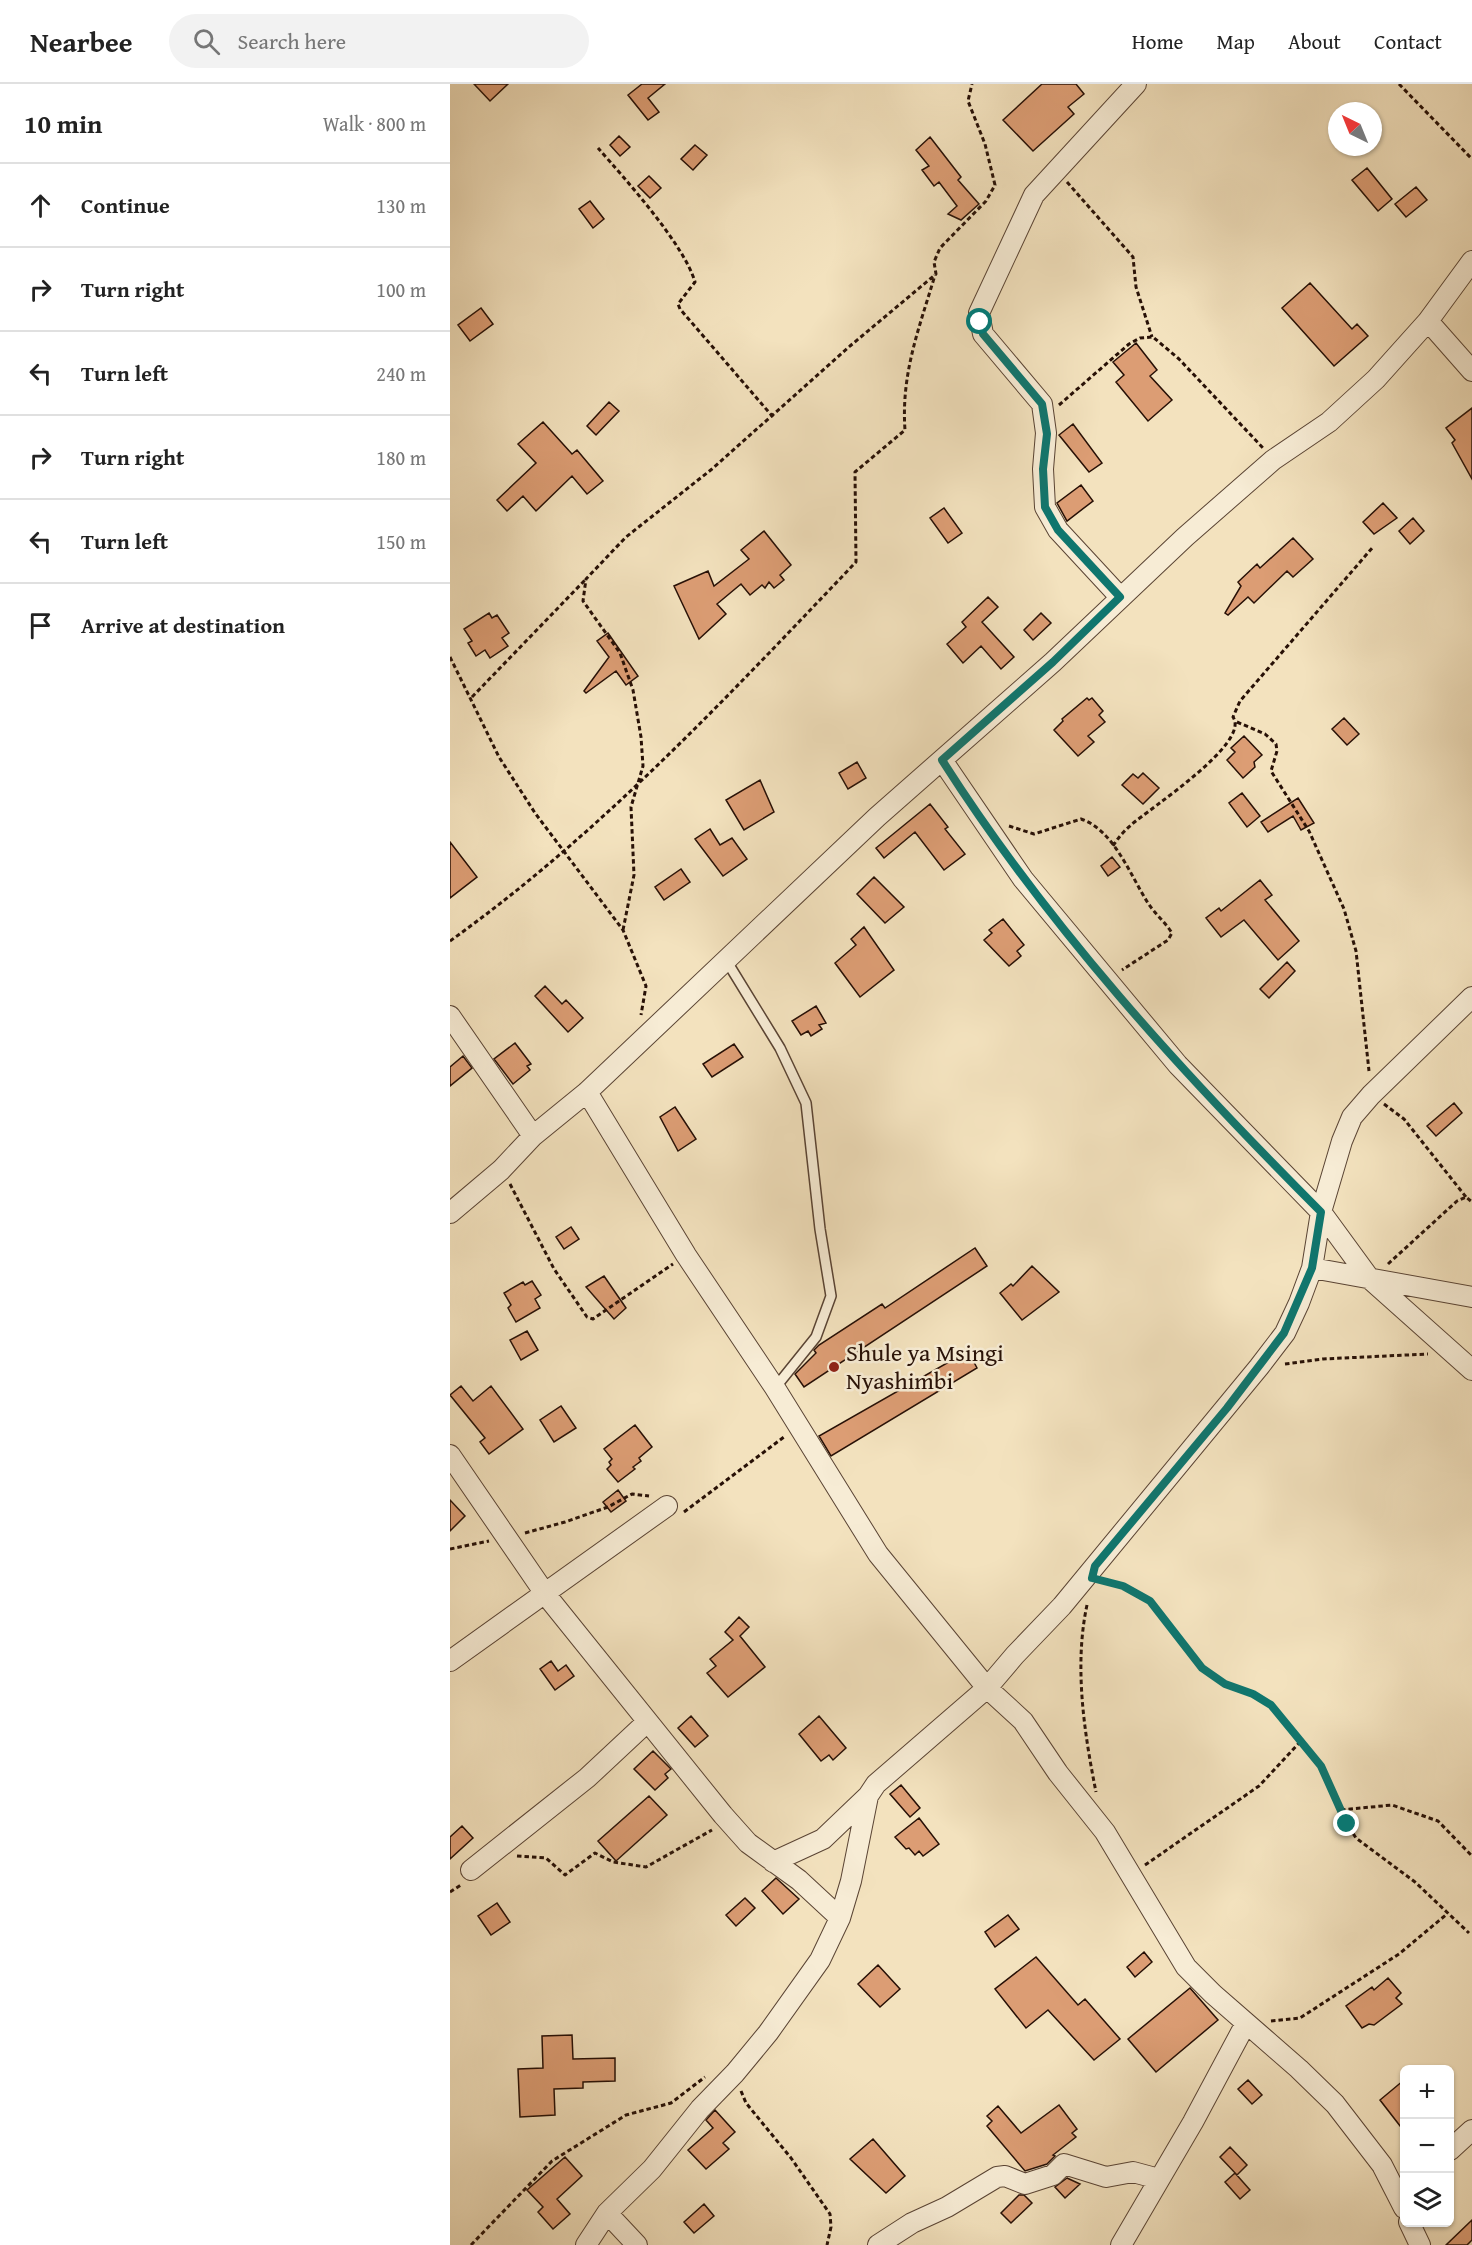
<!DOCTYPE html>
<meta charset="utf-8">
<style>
:root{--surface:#fff;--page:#f2f2f2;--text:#222;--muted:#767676;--line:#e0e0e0}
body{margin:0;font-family:"Gentium Book Plus",serif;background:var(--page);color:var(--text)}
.controls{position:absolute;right:18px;bottom:18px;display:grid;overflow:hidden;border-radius:9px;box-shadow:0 2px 4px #0004}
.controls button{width:54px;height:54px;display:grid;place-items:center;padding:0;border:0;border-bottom:2px solid var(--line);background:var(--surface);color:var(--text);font:30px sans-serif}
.compass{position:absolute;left:878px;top:18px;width:54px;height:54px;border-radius:50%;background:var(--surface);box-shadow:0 2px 4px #0004;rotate:317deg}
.stop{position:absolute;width:18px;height:18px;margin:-14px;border:4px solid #0f766e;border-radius:50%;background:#fff}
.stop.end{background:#0f766e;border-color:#fff;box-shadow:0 2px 6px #0008}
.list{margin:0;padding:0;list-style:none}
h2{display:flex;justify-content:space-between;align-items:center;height:78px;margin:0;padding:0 24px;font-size:26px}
h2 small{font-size:20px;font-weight:400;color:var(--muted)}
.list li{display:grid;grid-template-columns:39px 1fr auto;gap:18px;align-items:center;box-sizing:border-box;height:84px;padding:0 24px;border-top:2px solid var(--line)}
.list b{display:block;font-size:22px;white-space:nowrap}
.list em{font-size:20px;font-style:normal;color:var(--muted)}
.icon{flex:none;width:33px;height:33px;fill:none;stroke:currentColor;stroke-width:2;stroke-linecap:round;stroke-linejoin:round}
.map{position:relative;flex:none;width:1022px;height:2161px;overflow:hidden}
header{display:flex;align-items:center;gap:36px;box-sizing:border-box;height:84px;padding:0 30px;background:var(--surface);border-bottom:2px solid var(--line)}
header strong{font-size:28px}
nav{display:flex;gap:33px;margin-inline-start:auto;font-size:21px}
.search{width:420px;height:54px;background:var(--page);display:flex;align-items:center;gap:15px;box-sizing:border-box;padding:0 21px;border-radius:33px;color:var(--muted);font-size:22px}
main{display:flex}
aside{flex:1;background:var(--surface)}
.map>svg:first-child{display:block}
.building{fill:#dc9d74;stroke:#271006;stroke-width:1.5}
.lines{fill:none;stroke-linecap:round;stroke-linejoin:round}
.lane-casing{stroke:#5a4434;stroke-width:12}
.street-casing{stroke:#5a4434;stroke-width:22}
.path{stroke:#271006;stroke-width:3;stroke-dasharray:4.5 3;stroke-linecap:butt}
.lane{stroke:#f7ecd5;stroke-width:9}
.street{stroke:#f7ecd5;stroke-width:20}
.route{stroke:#0f766e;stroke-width:8}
.poi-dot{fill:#8f2418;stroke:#f7ecd5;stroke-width:2}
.labels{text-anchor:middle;stroke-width:5;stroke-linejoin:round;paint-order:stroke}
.poi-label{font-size:24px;fill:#271006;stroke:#f7ecd5;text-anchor:start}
</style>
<header>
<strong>Nearbee</strong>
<div class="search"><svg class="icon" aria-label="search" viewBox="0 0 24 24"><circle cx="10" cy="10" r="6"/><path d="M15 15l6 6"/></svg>Search here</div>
<nav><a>Home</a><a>Map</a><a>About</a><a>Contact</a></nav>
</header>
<main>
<aside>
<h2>10 min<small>Walk · 800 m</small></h2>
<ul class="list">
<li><svg class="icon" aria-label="ahead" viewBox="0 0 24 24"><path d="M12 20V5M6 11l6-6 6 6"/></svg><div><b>Continue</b></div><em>130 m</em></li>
<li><svg class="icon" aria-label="right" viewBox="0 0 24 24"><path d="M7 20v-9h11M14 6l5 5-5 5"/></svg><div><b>Turn right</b></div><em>100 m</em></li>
<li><svg class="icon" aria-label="left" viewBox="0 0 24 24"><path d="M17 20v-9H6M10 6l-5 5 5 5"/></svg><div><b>Turn left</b></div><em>240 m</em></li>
<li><svg class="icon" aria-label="right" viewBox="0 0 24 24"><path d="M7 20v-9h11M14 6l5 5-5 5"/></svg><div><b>Turn right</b></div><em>180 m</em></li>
<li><svg class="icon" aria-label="left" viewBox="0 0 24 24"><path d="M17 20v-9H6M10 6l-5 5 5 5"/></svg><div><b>Turn left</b></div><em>150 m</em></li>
<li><svg class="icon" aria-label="arrive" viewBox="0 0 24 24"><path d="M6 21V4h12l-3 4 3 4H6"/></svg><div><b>Arrive at destination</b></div></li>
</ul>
</aside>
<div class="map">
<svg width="1022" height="2161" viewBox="0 0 1022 2161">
<rect width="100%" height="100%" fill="#f3e2be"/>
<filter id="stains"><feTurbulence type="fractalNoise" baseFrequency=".00333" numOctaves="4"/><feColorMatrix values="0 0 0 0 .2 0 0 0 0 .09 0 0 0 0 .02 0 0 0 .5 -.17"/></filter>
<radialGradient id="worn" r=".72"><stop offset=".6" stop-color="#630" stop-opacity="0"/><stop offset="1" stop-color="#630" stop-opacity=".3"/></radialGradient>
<path class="building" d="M 24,0 L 58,0 L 40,17 Z
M 192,0 L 215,0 L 198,14 L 209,28 L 198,36 L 178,11 Z
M 592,0 L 626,0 L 634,10 L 618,23 L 624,30 L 583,67 L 553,36 Z
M 169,52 L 180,63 L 170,72 L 160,61 Z
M 480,53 L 511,93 L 508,96 L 529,120 L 511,136 L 498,130 L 507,122 L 489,98 L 484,102 L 472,86 L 479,82 L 466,66 Z
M 245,61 L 257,71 L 243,86 L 231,75 Z
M 917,84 L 942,115 L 928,127 L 902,96 Z
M 199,92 L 211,104 L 200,114 L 188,102 Z
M 966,103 L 977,116 L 956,133 L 945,120 Z
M 140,117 L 154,135 L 143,144 L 129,125 Z
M 860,199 L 902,245 L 907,240 L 918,252 L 884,282 L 832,224 Z
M 31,224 L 43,240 L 20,257 L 8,241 Z
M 686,259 L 707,286 L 700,292 L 722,316 L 698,337 L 666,298 L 674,291 L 663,278 Z
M 159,318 L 169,327 L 146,351 L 137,342 Z
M 1022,324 L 1022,395 L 1002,359 L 1005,356 L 996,344 Z
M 93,338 L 122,370 L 127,366 L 153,397 L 137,410 L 122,392 L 86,427 L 73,412 L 57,427 L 47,416 L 86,379 L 68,360 Z
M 623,340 L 652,379 L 639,388 L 609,351 Z
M 631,401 L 643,417 L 617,437 L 607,419 Z
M 933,419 L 947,434 L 924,450 L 913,438 Z
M 494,424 L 512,449 L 498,459 L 480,434 Z
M 963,434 L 974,447 L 960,460 L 949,447 Z
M 314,447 L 341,481 L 330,491 L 334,496 L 324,504 L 319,498 L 315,504 L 312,501 L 300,511 L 291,500 L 267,520 L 276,530 L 249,555 L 224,502 L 258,487 L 264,502 L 299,475 L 291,466 Z
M 843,454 L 863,475 L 843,493 L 837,487 L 804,519 L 798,513 L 778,531 L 775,529 L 791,502 L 788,498 L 807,480 L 810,484 Z
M 538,513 L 548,523 L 532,538 L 564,573 L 551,585 L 531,562 L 513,579 L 497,560 L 516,543 L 512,538 Z
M 39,529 L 42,534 L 47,531 L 59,549 L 52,554 L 58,562 L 40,574 L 35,566 L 26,572 L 18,559 L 22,557 L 14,545 Z
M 591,529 L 601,539 L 583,556 L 574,546 Z
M 158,549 L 188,592 L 176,601 L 166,587 L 136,609 L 134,607 L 159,573 L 147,557 Z
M 637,614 L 639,616 L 642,614 L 653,627 L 649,631 L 655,638 L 638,652 L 644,658 L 628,672 L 604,646 L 613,637 L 612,635 Z
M 894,634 L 909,650 L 897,661 L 882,645 Z
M 794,652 L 812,671 L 804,678 L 805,683 L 793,694 L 777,676 L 785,668 L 781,664 Z
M 407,678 L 416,694 L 398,705 L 389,689 Z
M 693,689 L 709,704 L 693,720 L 672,701 L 683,690 L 688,694 Z
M 310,696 L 324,728 L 294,746 L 276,716 Z
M 792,709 L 810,732 L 797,743 L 779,719 Z
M 848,714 L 864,739 L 851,746 L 843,732 L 818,748 L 811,738 Z
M 480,720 L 498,743 L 495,745 L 515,770 L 494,786 L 465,748 L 434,774 L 426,764 Z
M 260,745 L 270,761 L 282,754 L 297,775 L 273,792 L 245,755 Z
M 0,758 L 27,793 L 0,814 Z
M 662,773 L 670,783 L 658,792 L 651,782 Z
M 231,785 L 240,798 L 214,816 L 205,803 Z
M 424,793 L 454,823 L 435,839 L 407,810 Z
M 810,796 L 822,811 L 815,816 L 849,857 L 828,876 L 794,836 L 771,853 L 756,834 L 769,824 L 771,827 Z
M 553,835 L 574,861 L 567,867 L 571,872 L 559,882 L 534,856 L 542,849 L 539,846 Z
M 414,843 L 444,886 L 410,913 L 385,879 L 406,861 L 401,855 Z
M 837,878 L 845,887 L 819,914 L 810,905 Z
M 95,902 L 112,920 L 116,916 L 133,934 L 118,948 L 85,912 Z
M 366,922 L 376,939 L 369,941 L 372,945 L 361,952 L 358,947 L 351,951 L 342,937 Z
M 65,959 L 81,980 L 77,982 L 80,986 L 63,1000 L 44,975 Z
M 284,960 L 293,973 L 262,993 L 253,980 Z
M 13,972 L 22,984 L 0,1002 L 0,983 Z
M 1004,1019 L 1012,1029 L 986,1052 L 977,1042 Z
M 225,1023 L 246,1055 L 228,1067 L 210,1033 Z
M 121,1143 L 129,1155 L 114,1165 L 106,1153 Z
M 525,1164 L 537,1182 L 354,1303 L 345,1290 L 366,1269 L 364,1266 L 369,1261 L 432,1220 L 435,1224 Z
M 582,1182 L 609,1208 L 572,1236 L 550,1209 L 561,1200 L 563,1202 Z
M 154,1192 L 176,1224 L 164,1235 L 136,1203 Z
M 82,1197 L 91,1211 L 85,1215 L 90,1224 L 66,1238 L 58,1224 L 61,1221 L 54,1209 L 73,1198 L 75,1201 Z
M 77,1247 L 88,1266 L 71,1276 L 60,1256 Z
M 518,1267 L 527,1284 L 381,1372 L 369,1352 Z
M 11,1302 L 23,1317 L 41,1302 L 73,1345 L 39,1370 L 30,1358 L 35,1354 L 0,1311 Z
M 111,1322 L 126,1344 L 104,1358 L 90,1336 Z
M 185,1341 L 202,1363 L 189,1374 L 191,1377 L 183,1383 L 185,1385 L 168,1398 L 157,1385 L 161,1381 L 159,1378 L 162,1375 L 154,1365 Z
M 168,1406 L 176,1417 L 161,1428 L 153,1418 Z
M 0,1416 L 15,1432 L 0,1447 Z
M 289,1533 L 299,1543 L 290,1552 L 315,1583 L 278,1613 L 257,1589 L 266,1582 L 260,1575 L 283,1556 L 275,1548 Z
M 101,1577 L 108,1587 L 116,1581 L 124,1592 L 105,1606 L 90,1585 Z
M 241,1632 L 258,1652 L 245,1663 L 228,1644 Z
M 369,1632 L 396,1664 L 383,1676 L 379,1671 L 371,1677 L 349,1650 Z
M 203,1667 L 221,1685 L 215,1690 L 218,1694 L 205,1706 L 184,1685 Z
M 451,1701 L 470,1724 L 460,1733 L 440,1710 Z
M 199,1712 L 217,1731 L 166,1777 L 148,1757 Z
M 469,1734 L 489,1760 L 473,1772 L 469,1767 L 465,1771 L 459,1764 L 456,1765 L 445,1753 Z
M 12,1742 L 23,1754 L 0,1775 L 0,1753 Z
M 326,1794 L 349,1815 L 333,1830 L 312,1807 Z
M 295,1814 L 305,1824 L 286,1842 L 276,1831 Z
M 47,1819 L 60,1838 L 41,1851 L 28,1832 Z
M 558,1831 L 569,1845 L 545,1863 L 535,1848 Z
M 694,1868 L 702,1878 L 685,1893 L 677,1883 Z
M 586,1873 L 628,1921 L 635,1915 L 670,1955 L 644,1976 L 598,1926 L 576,1944 L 545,1905 Z
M 428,1881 L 450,1905 L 430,1923 L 408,1900 Z
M 938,1894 L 951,1909 L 946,1914 L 952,1920 L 924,1941 L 919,1940 L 912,1944 L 896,1922 L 922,1903 L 924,1906 Z
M 740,1904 L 768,1936 L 706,1988 L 678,1955 Z
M 122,1951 L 123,1975 L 165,1974 L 165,1997 L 133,1998 L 133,2004 L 104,2005 L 105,2031 L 70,2033 L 68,1985 L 93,1984 L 92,1952 Z
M 798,1996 L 812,2011 L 802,2020 L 788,2005 Z
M 954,1996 L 954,2047 L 930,2016 Z
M 609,2021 L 627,2045 L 622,2049 L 626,2053 L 603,2071 L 605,2072 L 597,2080 L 575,2087 L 537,2042 L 542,2037 L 537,2032 L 548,2022 L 571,2049 Z
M 265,2026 L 285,2048 L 273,2059 L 279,2065 L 256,2085 L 238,2066 L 263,2044 L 256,2036 Z
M 423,2055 L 455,2092 L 436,2109 L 400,2075 Z
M 780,2063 L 797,2081 L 787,2091 L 770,2073 Z
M 115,2073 L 132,2092 L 107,2115 L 120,2130 L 103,2145 L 88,2128 L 93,2123 L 77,2106 Z
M 785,2089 L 800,2106 L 790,2115 L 775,2098 Z
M 617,2094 L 630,2100 L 615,2114 L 605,2103 Z
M 569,2111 L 574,2111 L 582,2119 L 561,2139 L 551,2129 Z
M 254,2120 L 264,2132 L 244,2149 L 234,2138 Z
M 1022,2136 L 1022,2156 L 1017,2161 L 996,2161 Z"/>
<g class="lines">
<g class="lane-casing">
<path id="lane" d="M 276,876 L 330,964 L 356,1019 L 370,1145 L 381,1212 L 366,1253 L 325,1304"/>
</g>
<g class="street-casing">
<path id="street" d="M 978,237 L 1022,287
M 670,513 L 608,446 L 595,423 L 593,385 L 596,349 L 592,320 L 533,250 L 529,229 L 584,111 L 686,0
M 492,676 L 573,795 L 728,981 L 871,1128 L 920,1195 L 1022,1286
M 0,932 L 83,1052
M 137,1008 L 236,1171 L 325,1304 L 428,1470 L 537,1604 L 573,1637 L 608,1689 L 655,1748 L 736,1883 L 763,1910 L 849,1985 L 885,2020 L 932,2081 L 954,2124
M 0,1129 L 51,1086 L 83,1052 L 137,1008 L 427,733 L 603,578 L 735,453 L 823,376 L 879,338 L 926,295 L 978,237 L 1022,177
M 862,1184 L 1022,1213
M 0,1371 L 96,1511 L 273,1731 L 298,1759 L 349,1796 L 390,1834
M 0,1577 L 217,1422
M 323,1778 L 373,1755 L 418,1712
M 21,1786 L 137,1694 L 197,1638
M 1000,2066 L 1022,2046
M 157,2129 L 187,2161
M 959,2138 L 970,2161
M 136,2161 L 157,2129 L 202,2085 L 250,2025 L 285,1989 L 318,1949 L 370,1876 L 390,1834 L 401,1797 L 418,1712 L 426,1700 L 537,1604 L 565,1571 L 612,1522 L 809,1283 L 835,1249 L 849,1219 L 862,1184 L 871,1128 L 892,1057 L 902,1033 L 921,1011 L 1022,913
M 428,2161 L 462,2139 L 497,2123 L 547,2093 L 555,2092 L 575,2100 L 603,2091 L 614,2080 L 656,2093 L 683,2088 L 709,2095
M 671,2161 L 743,2038 L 796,1939"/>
</g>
<path class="path" d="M 949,0 L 1022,75
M 148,64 C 175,95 234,160 245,198 L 228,220 L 230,225 L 323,333
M 617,98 L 683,173 L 686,203 L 702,253
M 609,321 L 679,260 L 690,254 L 703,253 L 729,275 L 813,364
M 0,573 L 49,673 L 85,729 L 173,846 L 196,902 L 191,931
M 22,613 L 135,496
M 787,638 L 815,650 L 826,660 L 827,667 L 821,687 L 859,747 L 894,825 L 906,867 L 919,987
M 559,742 L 584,750 L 631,735 C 664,746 680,791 698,819 C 705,830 715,838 722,849 L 718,856 L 672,886
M 663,762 C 668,754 673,748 681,741 C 699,725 801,659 783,633 L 790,617 L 923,463
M 173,846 L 184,791 L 181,723 L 193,682 L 191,653 L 183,606 L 170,569 L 133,517 L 136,495 L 176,453 L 262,385 L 400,262 L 486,190 L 484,178 L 490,164 L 536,117 L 545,101 L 535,60 L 518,17 L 522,0
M 0,857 C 151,749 278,612 406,478 L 405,388 L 455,346 C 451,289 469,245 485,191
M 934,1020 L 954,1035 L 1016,1113
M 60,1100 L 104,1185 L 137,1233 L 143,1235 L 223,1180
M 938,1180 L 1007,1117 L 1016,1113 L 1022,1118
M 835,1280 L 873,1275 L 978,1270
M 234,1428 L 334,1353
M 75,1449 L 115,1438 L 158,1423 L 182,1410 L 199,1412
M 0,1465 L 39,1457
M 655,1497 L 673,1502 L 700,1517 L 752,1584 L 775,1601 L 803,1610 L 821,1621 L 871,1682 L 897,1740 L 906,1754 L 965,1798 L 1019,1849
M 637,1521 C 624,1581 634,1648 646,1708
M 891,1726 L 942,1721 L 988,1737 L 1022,1772
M 67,1772 L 96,1774 L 115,1791 L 145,1769 L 163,1778 L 196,1783 L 262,1746
M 695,1781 L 809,1702 L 851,1657
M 0,1808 L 11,1801
M 821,1937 L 850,1934 L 949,1870 L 997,1830
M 291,2007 L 296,2019 L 341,2074 L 380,2130 L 381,2143 L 377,2161
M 21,2161 L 102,2077 L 176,2031 L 221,2019 L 255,1993"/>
<use href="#lane" class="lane"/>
<use href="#street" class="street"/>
</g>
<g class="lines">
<path class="route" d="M 530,238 L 533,250 L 592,320 L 597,350 L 593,385 L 595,423 L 608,446 L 670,513 L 603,578 L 492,676 C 597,841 733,990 871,1128 L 862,1184 L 834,1249 L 777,1324 L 645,1482 L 642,1494 L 673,1502 L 700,1517 L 752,1584 L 775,1600 L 803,1610 L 821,1621 L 871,1682 L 897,1740"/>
</g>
<circle class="poi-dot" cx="384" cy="1283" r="6"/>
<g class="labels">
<g class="poi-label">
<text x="396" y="1277">Shule ya Msingi<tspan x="396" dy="28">Nyashimbi</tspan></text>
</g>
</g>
<rect width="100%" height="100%" filter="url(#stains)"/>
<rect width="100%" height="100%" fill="url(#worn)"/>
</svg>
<div class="controls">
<button>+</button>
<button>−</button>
<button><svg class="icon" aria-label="layers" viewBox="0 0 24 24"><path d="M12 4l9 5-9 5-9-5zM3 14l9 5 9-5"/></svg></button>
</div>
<svg class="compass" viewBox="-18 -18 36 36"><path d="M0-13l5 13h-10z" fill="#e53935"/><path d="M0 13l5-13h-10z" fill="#767676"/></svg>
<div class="stop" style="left:530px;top:238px"></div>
<div class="stop end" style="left:897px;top:1740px"></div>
</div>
</main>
